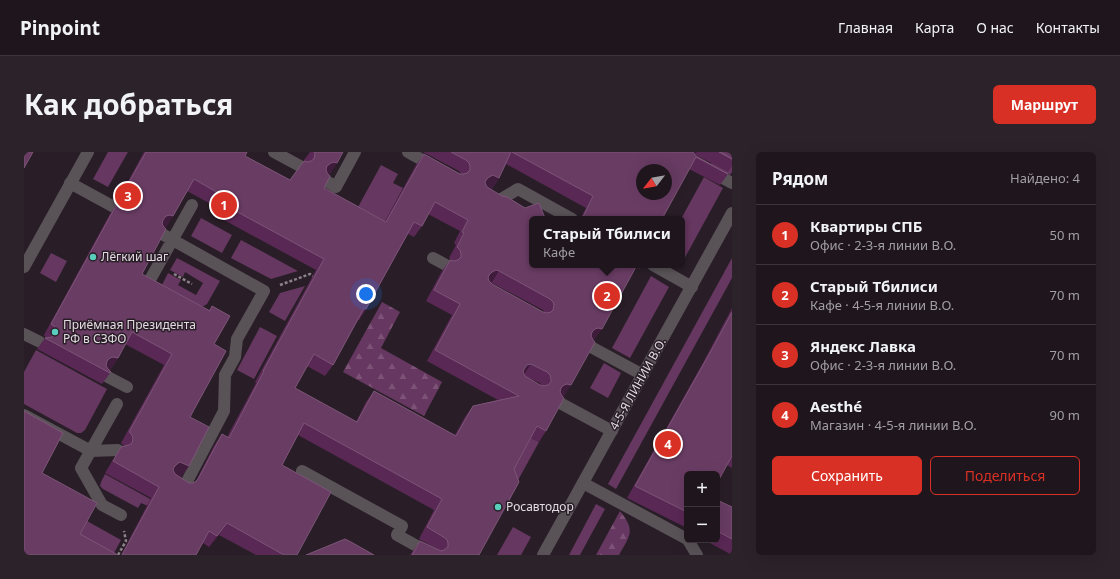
<!DOCTYPE html>
<html lang="ru">
<meta charset="utf-8">
<style>
:root{--surface:#1f161d;--page:#2c232a;--text:#f1f3f6;--muted:#a19fa4;--line:#3c353b;--accent:#d93025}
body{margin:0;font-family:"Noto Sans",sans-serif;background:var(--page);color:var(--text)}
.controls{position:absolute;right:12px;bottom:12px;display:grid;overflow:hidden;border-radius:6px;box-shadow:0 4px 16px #0002}
.controls button{width:36px;height:36px;display:grid;place-items:center;padding:0;border:0;border-bottom:1px solid var(--line);background:var(--surface);color:var(--text);font:20px sans-serif}
.compass{position:absolute;left:612px;top:12px;width:36px;height:36px;border-radius:50%;background:var(--surface);box-shadow:0 4px 16px #0002;rotate:239deg}
.you{position:absolute;left:342px;top:142px;width:14px;height:14px;margin:-10px;border:3px solid #fff;border-radius:50%;background:#1a73e8;box-shadow:0 0 0 6px #1a73e833}
.badge{display:grid;place-items:center;width:26px;height:26px;border-radius:50%;background:var(--accent);color:#fff;font-size:13px;font-weight:700}
.pin{position:absolute;translate:-50% -50%;border:2px solid #fff;box-shadow:0 1px 4px #0006}
.popup{position:absolute;left:505px;top:64px;width:156px;height:52px;box-sizing:border-box;display:grid;place-content:center;border-radius:6px;background:var(--surface);filter:drop-shadow(0 1px 3px #0005);font-size:13px;white-space:nowrap;color:var(--muted)}
.popup b{font-size:15px;color:var(--text)}
.popup::after{content:'';position:absolute;left:50%;top:100%;margin-left:-8px;border:8px solid transparent;border-top-color:var(--surface)}
.list{margin:0;padding:0;list-style:none}
h2{display:flex;justify-content:space-between;align-items:center;height:52px;margin:0;padding:0 16px;font-size:17px}
h2 small{font-size:13px;font-weight:400;color:var(--muted)}
.list li{display:grid;grid-template-columns:26px 1fr auto;gap:12px;align-items:center;box-sizing:border-box;height:60px;padding:0 16px;border-top:1px solid var(--line)}
.list b{display:block;font-size:15px;white-space:nowrap}
.list p{margin:0;font-size:13px;white-space:nowrap;color:var(--muted)}
.list em{font-size:13px;font-style:normal;color:var(--muted)}
.actions{display:flex;gap:8px;padding:12px 16px}
.actions a{flex:1;padding:9px 0;border:1px solid var(--accent);border-radius:6px;text-align:center;font-size:14px;color:var(--accent)}
.actions .main{background:var(--accent);color:#fff}
.map{position:relative;flex:none;width:708px;height:403px;overflow:hidden;border-radius:6px}
header{display:flex;align-items:center;gap:24px;box-sizing:border-box;height:56px;padding:0 20px;background:var(--surface);border-bottom:1px solid var(--line)}
header strong{font-size:19px}
nav{display:flex;gap:22px;margin-inline-start:auto;font-size:14px}
.intro{display:flex;align-items:center;justify-content:space-between;box-sizing:border-box;height:96px;padding:0 24px}
h1{margin:0;font-size:28px}
.button{padding:10px 18px;border-radius:6px;background:var(--accent);color:#fff;font-size:14px;font-weight:700}
main{display:flex;gap:24px;padding:0 24px}
aside{flex:1;background:var(--surface);border-radius:6px;box-shadow:0 4px 16px #0002}
.map>svg:first-child{display:block}
.grass{fill:#663760}
.forest{fill:url(#forest-firs)}
.lines{fill:none;stroke-linecap:round;stroke-linejoin:round}
.path{stroke:#8c828a;stroke-width:2.5;stroke-dasharray:3 2;stroke-linecap:butt}
.lane{stroke:#595358;stroke-width:12}
.street{stroke:#595358;stroke-width:12}
.wall{fill:#5a2855;fill-rule:evenodd}
.shaded-wall{fill:#401c3c}
.building{fill:#693c64;stroke:#7c5577;fill-rule:evenodd}
.poi-dot{fill:#5acebd;stroke:#291e27;stroke-width:1.5}
.labels{text-anchor:middle;stroke-width:3;stroke-linejoin:round;paint-order:stroke}
.poi-label{font-size:12px;fill:#e3dbe1;stroke:#291e27;text-anchor:start}
.street-label{font-size:12px;fill:#e3dbe1;stroke:#291e27}
</style>
<header>
<strong>Pinpoint</strong>
<nav><a>Главная</a><a>Карта</a><a>О нас</a><a>Контакты</a></nav>
</header>
<div class="intro"><h1>Как добраться</h1><a class="button">Маршрут</a></div>
<main>
<div class="map">
<svg width="708" height="403" viewBox="0 0 708 403">
<defs>
<pattern id="forest-firs" width="22" height="20" patternUnits="userSpaceOnUse"><rect width="22" height="20" fill="#663760"/><path d="M5 1l3.5 6h-7zM16 11l3.5 6h-7z" fill="#7c5376"/></pattern>
</defs>
<rect width="100%" height="100%" fill="#291e27"/>
<path class="grass" d="M 84,0 L 104,0 L 84,35 L 69,27 Z
M 693,0 L 708,0 L 708,20 L 706,23 L 687,12 Z
M 357,13 L 374,22 L 369,31 L 379,36 L 355,81 L 328,66 Z
M 680,25 L 699,36 L 658,111 L 657,67 Z
M 177,66 L 208,83 L 198,101 L 167,84 Z
M 217,88 L 274,119 L 247,127 L 207,106 Z
M 27,101 L 43,109 L 32,130 L 16,121 Z
M 153,106 L 196,129 L 183,152 L 178,155 L 138,133 L 144,121 L 157,128 L 154,133 L 172,143 L 179,131 L 161,120 L 159,125 L 146,118 Z
M 708,106 L 708,126 L 592,337 L 584,332 Z
M 627,124 L 645,135 L 606,206 L 588,196 Z
M 281,134 L 261,169 L 245,160 L 256,141 Z
M 236,175 L 253,184 L 230,227 L 213,218 Z
M 12,198 L 83,237 L 61,278 L 57,281 L 53,281 L 0,252 L 0,220 Z
M 580,211 L 597,221 L 584,246 L 566,236 Z
M 505,285 L 515,290 L 487,341 L 480,332 Z
M 81,322 L 128,348 L 124,354 L 117,351 L 114,356 L 79,337 L 76,334 L 77,330 Z
M 572,352 L 581,357 L 556,403 L 545,403 Z
M 63,369 L 97,388 L 89,403 L 50,392 Z
M 489,375 L 507,385 L 497,403 L 473,403 Z"/>
<path class="forest" d="M 358,150 L 376,160 L 357,196 L 418,230 L 400,264 L 319,220 Z
M 596,359 C 612,379 606,383 595,403 L 572,403 Z"/>
<g class="lines">
<path class="path" d="M 150,122 L 168,132
M 256,133 L 286,122 L 292,126
M 94,403 L 102,389 L 100,379"/>
<path class="lane" d="M 250,0 L 276,14
M 384,0 L 411,15
M 686,19 L 708,31
M 302,29 L 312,35 L 331,0
M 46,31 L 90,55
M 467,46 L 474,49 L 494,37 L 548,67
M 138,82 L 240,139 L 213,187 L 211,205 L 201,223 L 200,259 L 160,335 L 152,330
M 409,106 L 422,113
M 629,113 L 668,135
M 127,126 L 168,53
M 0,182 L 16,190
M 567,195 L 619,223
M 82,224 L 103,235
M 536,251 L 588,279
M 93,252 L 57,316 L 78,353 L 97,363
M 0,263 L 67,299 L 94,298
M 278,319 L 378,374 L 373,383 L 409,403
M 559,331 L 663,387
M 664,388 L 673,403"/>
<path class="street" d="M 0,115 L 64,0
M 519,403 L 708,61"/>
</g>
<path class="wall" d="M 120,0 L 223,0 L 221,4 L 266,28 L 281,10 L 280,8 L 286,0 L 319,0 L 306,22 L 304,22 L 300,36 L 361,69 L 392,13 L 400,2 L 436,22 L 437,22 L 435,19 L 399,0 L 697,0 L 708,7 L 708,14 L 704,20 L 670,2 L 672,4 L 704,22 L 696,33 L 665,17 L 638,67 L 556,67 L 562,56 L 482,12 L 475,26 L 468,37 L 463,35 L 508,113 L 619,113 L 616,117 L 612,115 L 570,188 L 569,188 L 540,244 L 538,244 L 522,279 L 515,290 L 507,286 L 490,317 L 455,403 L 386,403 L 396,389 L 414,398 L 413,397 L 395,387 L 410,358 L 274,283 L 258,313 L 273,403 L 232,403 L 195,383 L 185,395 L 179,391 L 172,403 L 97,403 L 127,346 L 81,321 L 90,306 L 97,295 L 100,294 L 97,291 L 140,213 L 101,192 L 94,206 L 86,218 L 84,217 L 87,220 L 78,232 L 13,197 L 21,186 L 22,186 L 20,183 L 86,62 L 94,50 L 96,51 L 94,48 ZM 163,39 L 196,57 L 200,68 L 292,118 L 231,230 L 232,231 L 203,285 L 198,282 L 190,294 L 171,331 L 165,331 L 152,323 L 157,325 L 165,314 L 166,265 L 190,192 L 188,154 L 185,158 L 118,122 L 140,75 L 142,75 ZM 404,62 L 436,79 L 430,91 L 432,93 L 425,106 L 428,109 L 426,108 L 418,119 L 402,149 L 428,163 L 403,209 L 474,248 L 449,254 L 441,265 L 431,283 L 350,239 L 342,250 L 332,270 L 271,236 L 283,214 L 301,224 L 309,213 L 334,168 L 335,168 L 342,157 L 384,82 L 390,85 L 398,74 ZM 466,130 L 519,158 L 521,161 L 519,160 L 468,132 ZM 502,225 L 516,231 L 518,234 L 516,233 Z
M 708,156 L 708,316 L 703,313 L 663,322 L 663,376 L 603,346 L 680,209 Z
M 693,348 L 708,355 L 708,403 L 684,390 L 685,388 L 693,388 Z"/>
<path class="shaded-wall" d="M 665,0 L 673,0 L 671,2 L 667,2 Z
M 310,10 L 313,11 L 306,22 L 299,22 L 303,14 L 307,11 Z
M 469,23 L 475,26 L 468,37 L 461,35 L 457,36 L 465,25 Z
M 146,63 L 149,64 L 142,75 L 138,75 L 139,68 L 142,64 Z
M 472,118 L 475,119 L 468,130 L 464,130 L 460,131 L 468,120 Z
M 574,176 L 578,177 L 570,188 L 566,188 L 568,180 L 571,177 Z
M 89,205 L 94,206 L 86,218 L 81,217 L 78,218 L 83,209 L 86,206 Z
M 507,212 L 499,224 L 500,217 L 503,213 Z
M 543,232 L 547,233 L 540,244 L 535,244 L 537,236 L 540,233 Z
M 156,310 L 165,314 L 157,325 L 148,322 L 142,326 L 153,312 Z
M 203,371 L 195,383 L 185,395 L 193,384 Z"/>
<path class="building" d="M 0,0 L 9,0 L 0,16 Z
M 122,0 L 223,0 L 221,4 L 266,28 L 280,9 L 284,10 L 287,9 L 290,7 L 291,2 L 290,0 L 319,0 L 313,11 L 310,10 L 307,11 L 303,14 L 302,17 L 303,21 L 306,24 L 300,36 L 362,70 L 400,2 L 436,22 L 439,22 L 443,21 L 446,18 L 446,14 L 445,11 L 442,8 L 427,0 L 487,0 L 475,26 L 469,23 L 465,25 L 462,28 L 461,31 L 463,35 L 478,44 L 483,45 L 501,56 L 515,51 L 521,66 L 522,67 L 508,67 L 508,113 L 613,113 L 578,177 L 574,176 L 571,177 L 568,180 L 567,184 L 569,188 L 571,190 L 547,233 L 543,232 L 540,233 L 537,236 L 536,240 L 538,244 L 540,246 L 522,279 L 513,274 L 490,317 L 495,330 L 455,403 L 388,403 L 396,389 L 417,399 L 420,398 L 424,395 L 424,391 L 423,388 L 421,386 L 403,375 L 418,347 L 280,271 L 258,313 L 307,340 L 273,403 L 260,403 L 203,371 L 193,384 L 185,379 L 172,403 L 98,403 L 135,335 L 89,309 L 97,295 L 105,293 L 108,291 L 109,286 L 108,283 L 105,280 L 148,202 L 108,180 L 94,206 L 89,205 L 86,206 L 83,209 L 82,214 L 84,217 L 87,220 L 86,221 L 21,186 L 28,185 L 30,183 L 31,178 L 30,174 L 27,172 L 94,50 L 98,51 L 101,50 L 105,47 L 105,44 L 104,40 L 101,37 ZM 170,27 L 203,46 L 208,57 L 300,107 L 239,219 L 240,219 L 205,286 L 198,282 L 174,327 L 171,330 L 168,331 L 165,331 L 151,322 L 149,318 L 150,315 L 153,312 L 156,310 L 165,314 L 185,275 L 166,265 L 202,199 L 190,192 L 206,164 L 188,154 L 186,159 L 118,122 L 142,77 L 139,74 L 138,71 L 139,68 L 142,64 L 146,63 L 149,64 ZM 411,50 L 444,68 L 438,80 L 440,81 L 433,95 L 436,98 L 437,102 L 437,105 L 434,108 L 430,109 L 426,108 L 410,138 L 436,152 L 411,198 L 495,244 L 449,254 L 432,284 L 350,239 L 333,270 L 271,236 L 290,202 L 309,213 L 340,156 L 342,157 L 390,70 L 398,74 ZM 472,118 L 475,119 L 526,147 L 529,150 L 530,153 L 529,158 L 527,160 L 523,161 L 519,160 L 468,132 L 465,129 L 464,126 L 465,123 L 468,120 ZM 507,212 L 523,220 L 526,223 L 527,227 L 527,230 L 524,233 L 520,234 L 516,233 L 501,224 L 499,220 L 500,217 L 503,213 Z
M 488,0 L 669,0 L 672,4 L 704,22 L 672,5 L 638,67 L 558,67 L 569,44 ZM 618,18 L 642,18 L 642,42 L 618,42 Z
M 695,0 L 697,0 L 708,7 Z
M 708,160 L 708,304 L 693,331 L 693,322 L 663,322 L 663,360 L 611,334 L 688,197 Z
M 0,259 L 39,281 L 18,321 L 73,351 L 56,382 L 94,403 L 0,403 Z
M 693,348 L 708,355 L 708,387 L 693,379 L 694,376 L 693,376 Z
M 321,387 L 327,390 L 350,403 L 282,403 Z"/>
<g class="poi-dot">
<circle cx="69" cy="105" r="4"/>
<circle cx="31" cy="180" r="4"/>
<circle cx="474" cy="355" r="4"/>
</g>
<g class="labels">
<g class="poi-label">
<text x="77" y="109">Лёгкий шаг</text>
<text x="39" y="177">Приёмная Президента<tspan x="39" dy="14">РФ в СЗФО</tspan></text>
<text x="482" y="359">Росавтодор</text>
</g>
<g class="street-label">
<text transform="translate(614 232) rotate(-61)" y="4">4-5-Я ЛИНИИ В.О.</text>
</g>
</g>
</svg>
<div class="controls">
<button>+</button>
<button>−</button>
</div>
<svg class="compass" viewBox="-18 -18 36 36"><path d="M0-13l5 13h-10z" fill="#e53935"/><path d="M0 13l5-13h-10z" fill="#a19fa4"/></svg>
<div class="you"></div>
<div class="pin badge" style="left:200px;top:53px">1</div>
<div class="pin badge" style="left:583px;top:144px">2</div>
<div class="popup"><b>Старый Тбилиси</b>Кафе</div>
<div class="pin badge" style="left:104px;top:44px">3</div>
<div class="pin badge" style="left:644px;top:292px">4</div>
</div>
<aside>
<h2>Рядом<small>Найдено: 4</small></h2>
<ul class="list">
<li><span class="badge">1</span><div><b>Квартиры СПБ</b><p>Офис · 2-3-я линии В.О.</p></div><em>50 m</em></li>
<li><span class="badge">2</span><div><b>Старый Тбилиси</b><p>Кафе · 4-5-я линии В.О.</p></div><em>70 m</em></li>
<li><span class="badge">3</span><div><b>Яндекс Лавка</b><p>Офис · 2-3-я линии В.О.</p></div><em>70 m</em></li>
<li><span class="badge">4</span><div><b>Aesthé</b><p>Магазин · 4-5-я линии В.О.</p></div><em>90 m</em></li>
</ul>
<div class="actions"><a class="main">Сохранить</a><a>Поделиться</a></div>
</aside>
</main>
